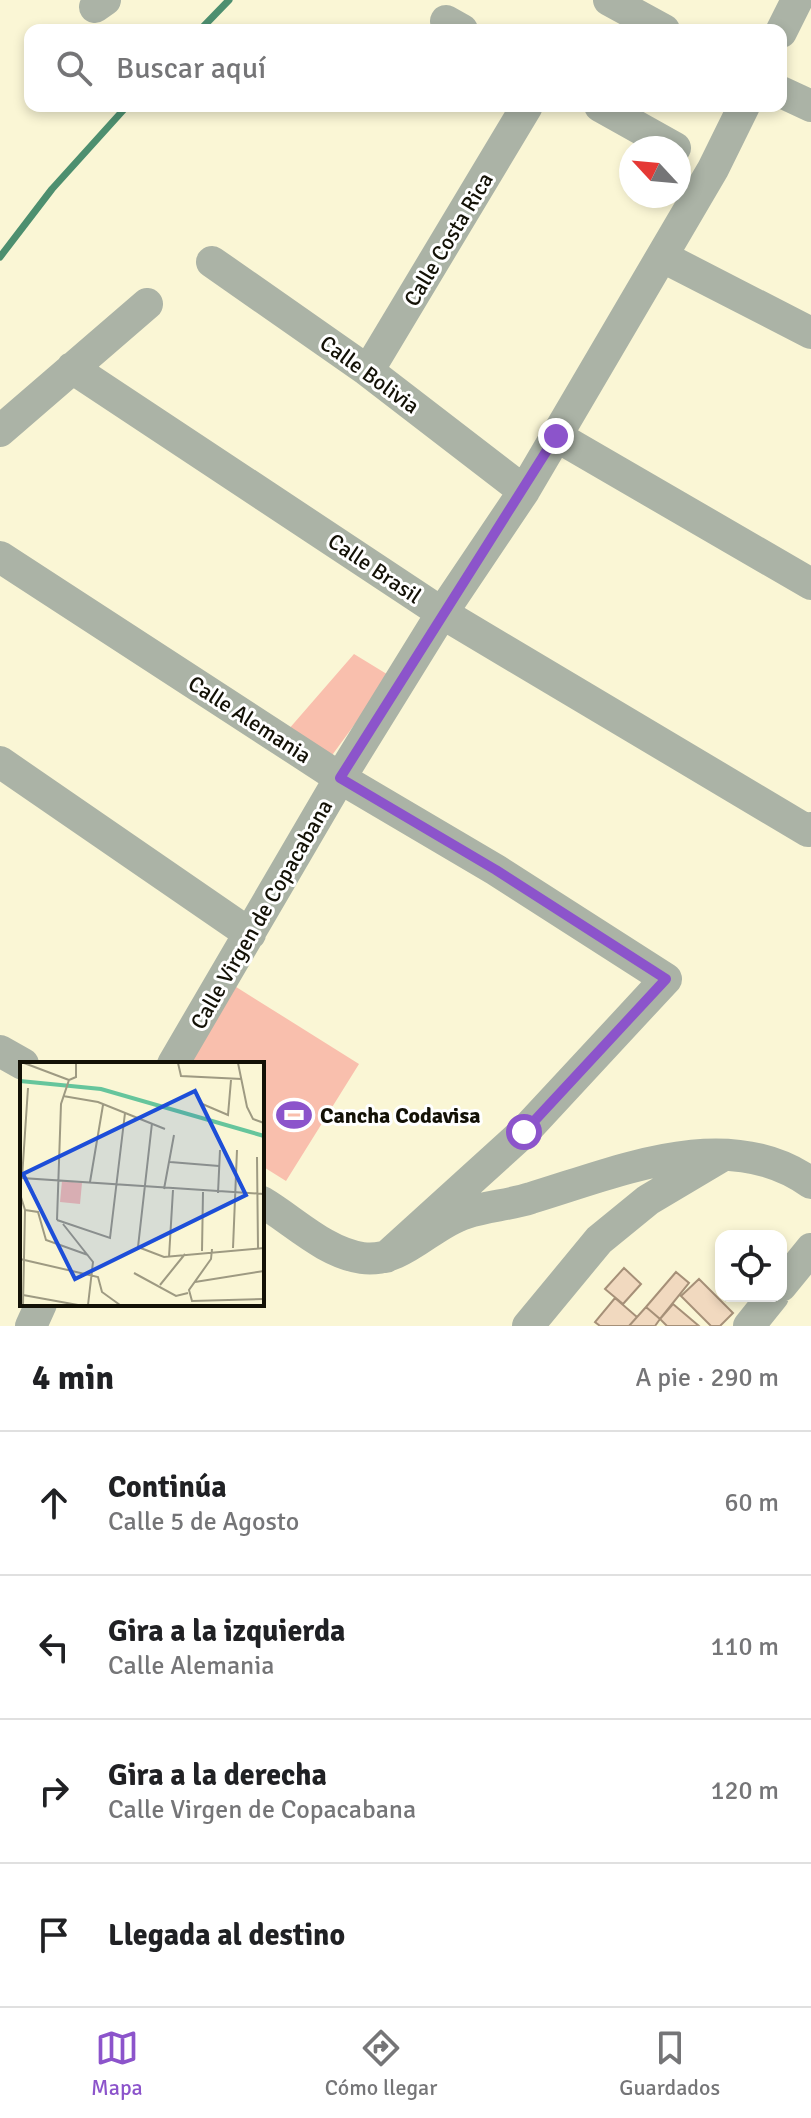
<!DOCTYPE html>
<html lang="es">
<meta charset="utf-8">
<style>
:root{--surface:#fff;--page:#f6f6f6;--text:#202124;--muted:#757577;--line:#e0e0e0;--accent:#8c54cb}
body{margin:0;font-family:Signika,sans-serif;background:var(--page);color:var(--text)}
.controls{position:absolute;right:24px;bottom:24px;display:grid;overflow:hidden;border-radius:16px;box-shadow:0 4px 12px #0003}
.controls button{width:72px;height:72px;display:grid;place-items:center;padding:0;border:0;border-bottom:2px solid var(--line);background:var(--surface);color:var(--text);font:40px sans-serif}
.compass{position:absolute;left:619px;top:136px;width:72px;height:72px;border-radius:50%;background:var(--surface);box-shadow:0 4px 12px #0003;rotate:296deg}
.stop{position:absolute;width:24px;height:24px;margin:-18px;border:6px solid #8c54cb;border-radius:50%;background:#fff}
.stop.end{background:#8c54cb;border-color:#fff;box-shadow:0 2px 8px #0008}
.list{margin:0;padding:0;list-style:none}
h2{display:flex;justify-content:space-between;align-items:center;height:104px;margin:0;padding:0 32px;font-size:34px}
h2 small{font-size:26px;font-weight:400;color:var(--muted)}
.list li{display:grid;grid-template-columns:52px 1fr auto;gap:24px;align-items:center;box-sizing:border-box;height:144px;padding:0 32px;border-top:2px solid var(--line)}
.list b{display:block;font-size:30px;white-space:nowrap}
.list p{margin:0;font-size:26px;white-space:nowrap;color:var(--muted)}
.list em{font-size:26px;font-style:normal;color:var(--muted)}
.icon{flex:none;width:44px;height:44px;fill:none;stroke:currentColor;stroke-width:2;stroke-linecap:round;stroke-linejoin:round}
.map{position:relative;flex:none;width:811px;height:1326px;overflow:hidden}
.search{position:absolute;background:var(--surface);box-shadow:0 4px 12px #0003;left:24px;right:24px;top:24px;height:88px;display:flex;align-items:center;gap:20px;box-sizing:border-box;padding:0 28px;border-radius:16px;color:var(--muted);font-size:30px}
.sheet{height:680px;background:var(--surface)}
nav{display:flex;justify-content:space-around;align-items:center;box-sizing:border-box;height:112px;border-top:2px solid var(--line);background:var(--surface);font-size:22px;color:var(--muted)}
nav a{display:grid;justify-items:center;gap:4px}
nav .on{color:var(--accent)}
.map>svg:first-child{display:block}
.green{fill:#f9bfad}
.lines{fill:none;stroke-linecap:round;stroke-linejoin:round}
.stream{stroke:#4d8f6f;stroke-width:7}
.building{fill:#f1d9bf;stroke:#a69078;stroke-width:2}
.minor{stroke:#abb3a6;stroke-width:32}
.route{stroke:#8c54cb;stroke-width:10}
.labels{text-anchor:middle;stroke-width:6;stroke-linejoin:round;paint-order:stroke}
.street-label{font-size:22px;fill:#131106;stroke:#fff}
.poi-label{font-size:22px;font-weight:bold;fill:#131106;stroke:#fff;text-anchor:start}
.inset-river{fill:none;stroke:#66c59c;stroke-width:4}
.inset-road{fill:none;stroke:#9e9a82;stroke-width:2}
.view{fill:#1d4ed8;fill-opacity:0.15;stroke:#1d4ed8;stroke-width:4}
.inset-edge{fill:none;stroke:#131106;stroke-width:4}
</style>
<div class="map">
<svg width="811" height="1326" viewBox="0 0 811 1326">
<rect width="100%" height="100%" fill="#faf6d5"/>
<path class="green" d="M 354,654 L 390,676 L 330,758 L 288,730 Z
M 233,985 L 359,1064 L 286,1181 L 262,1166 L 262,1064 L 183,1064 Z"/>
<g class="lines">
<path class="stream" d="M 200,30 L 229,0
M 0,257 L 52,189 L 127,106"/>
</g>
<path class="building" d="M 624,1268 L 641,1284 L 623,1304 L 605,1289 Z
M 676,1272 L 689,1283 L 660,1319 L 646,1307 Z
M 699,1279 L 733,1313 L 720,1326 L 711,1326 L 681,1296 Z
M 615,1298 L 637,1317 L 629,1326 L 600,1326 L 595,1322 Z
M 673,1304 L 699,1326 L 667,1326 L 660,1319 Z
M 646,1307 L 660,1319 L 655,1326 L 629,1326 Z"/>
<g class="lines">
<path class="minor" d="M 609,0 L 664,30
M 95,7 L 105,0
M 446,21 L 462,30
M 781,32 L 797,0
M 781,92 L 811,106
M 600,106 L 675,148
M 663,257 L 811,333
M 212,262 L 368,371 L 524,491
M 72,368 L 442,613 L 808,831 L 811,828
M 368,371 L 527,106
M 0,431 L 147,304
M 556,436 L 811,584
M 0,557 L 340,778 L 496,870 L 666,979 L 524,1132 L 386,1257
M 0,762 L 250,934
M 0,1051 L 23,1064
M 173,1064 L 340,778 L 442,613 L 524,491 L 713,169 L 744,106
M 262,1202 C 294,1221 324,1252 362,1258 C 402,1264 431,1223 466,1213 C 487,1206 510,1205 531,1198 C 618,1172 728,1123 811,1183
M 781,1286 L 811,1249
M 31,1326 L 41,1304
M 528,1326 L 599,1240 L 648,1200 L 722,1156
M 749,1326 L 773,1296"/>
</g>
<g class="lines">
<path class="route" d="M 524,1132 L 666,979 L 496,870 L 340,778 L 556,436"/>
</g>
<defs>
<g id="stadium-bare" transform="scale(2.76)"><path d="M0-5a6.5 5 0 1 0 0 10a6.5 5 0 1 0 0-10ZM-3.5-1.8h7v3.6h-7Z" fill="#8c54cb" stroke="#fff" stroke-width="2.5" paint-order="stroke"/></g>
</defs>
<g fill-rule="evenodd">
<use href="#stadium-bare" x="294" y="1115"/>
</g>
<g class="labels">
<g class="street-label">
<text transform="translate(448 239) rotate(-59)" y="8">Calle Costa Rica</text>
<text transform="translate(370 374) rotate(36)" y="8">Calle Bolivia</text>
<text transform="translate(375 568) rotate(34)" y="8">Calle Brasil</text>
<text transform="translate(250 719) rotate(33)" y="8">Calle Alemania</text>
<text transform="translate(261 914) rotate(-60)" y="8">Calle Virgen de Copacabana</text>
</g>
<g class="poi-label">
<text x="320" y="1123">Cancha Codavisa</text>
</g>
</g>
<g transform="translate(20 1062)">
<rect width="244" height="244" fill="#faf6d5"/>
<path d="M 42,119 L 62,121 L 60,142 L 40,140 Z" fill="#f9bfad"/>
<path class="inset-river" d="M 0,19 L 81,27 L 244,74"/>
<path class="inset-road" d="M 4,1 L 49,18M 158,1 L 161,14 L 222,17M 218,1 L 227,45 L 233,57 L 244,61M 8,26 L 2,116 L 244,132M 43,34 L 78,40 L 145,67M 180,41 L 208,53 L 211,18M 132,61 L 118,185 L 144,195 L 244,186M 237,95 L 238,186M 150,100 L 199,104M 70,120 L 83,43M 144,127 L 154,73M 198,131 L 200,88M 0,132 L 5,148 L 3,243M 5,148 L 18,150 L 26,178 L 68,193M 37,158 L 90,176 L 105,51M 37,158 L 41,42 L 49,18 L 56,15 L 56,1M 43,162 L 73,200 L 68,243M 213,186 L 217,88M 192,187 L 191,197 L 169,228 L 172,239 L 244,237M 182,189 L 183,130M 149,195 L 153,128M 0,197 L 78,215 L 82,230 L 100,243M 114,211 L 156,234 L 168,231M 175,220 L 244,209M 140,223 L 165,192M 3,233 L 58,243"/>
<path class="view" d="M 175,29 L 226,133 L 55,217 L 3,112 Z"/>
<rect width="244" height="244" class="inset-edge"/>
</g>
</svg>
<div class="controls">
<button><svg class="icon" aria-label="locate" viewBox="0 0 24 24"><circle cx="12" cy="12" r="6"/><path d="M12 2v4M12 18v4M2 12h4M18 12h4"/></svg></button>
</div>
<svg class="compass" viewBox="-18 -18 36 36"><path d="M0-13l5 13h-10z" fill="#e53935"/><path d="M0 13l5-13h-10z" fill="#757577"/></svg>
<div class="stop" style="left:524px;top:1132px"></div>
<div class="stop end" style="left:556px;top:436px"></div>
<div class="search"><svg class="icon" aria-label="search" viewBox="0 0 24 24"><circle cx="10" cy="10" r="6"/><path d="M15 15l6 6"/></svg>Buscar aquí</div>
</div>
<section class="sheet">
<h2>4 min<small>A pie · 290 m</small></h2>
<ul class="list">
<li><svg class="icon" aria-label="ahead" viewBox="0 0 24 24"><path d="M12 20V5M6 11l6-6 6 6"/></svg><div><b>Continúa</b><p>Calle 5 de Agosto</p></div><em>60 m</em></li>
<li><svg class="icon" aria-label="left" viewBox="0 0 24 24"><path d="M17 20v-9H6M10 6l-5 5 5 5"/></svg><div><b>Gira a la izquierda</b><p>Calle Alemania</p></div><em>110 m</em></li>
<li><svg class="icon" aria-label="right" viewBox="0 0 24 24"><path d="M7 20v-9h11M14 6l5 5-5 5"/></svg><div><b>Gira a la derecha</b><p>Calle Virgen de Copacabana</p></div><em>120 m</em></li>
<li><svg class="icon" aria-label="arrive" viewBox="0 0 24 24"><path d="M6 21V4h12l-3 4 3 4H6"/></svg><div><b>Llegada al destino</b></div></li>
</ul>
</section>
<nav>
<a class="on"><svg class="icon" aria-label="map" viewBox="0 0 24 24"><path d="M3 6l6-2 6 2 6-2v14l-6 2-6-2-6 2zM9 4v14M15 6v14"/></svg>Mapa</a>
<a><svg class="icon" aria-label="directions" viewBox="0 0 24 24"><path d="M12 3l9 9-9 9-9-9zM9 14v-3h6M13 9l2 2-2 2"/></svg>Cómo llegar</a>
<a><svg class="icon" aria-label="saved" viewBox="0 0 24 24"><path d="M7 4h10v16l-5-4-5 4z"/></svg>Guardados</a>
</nav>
